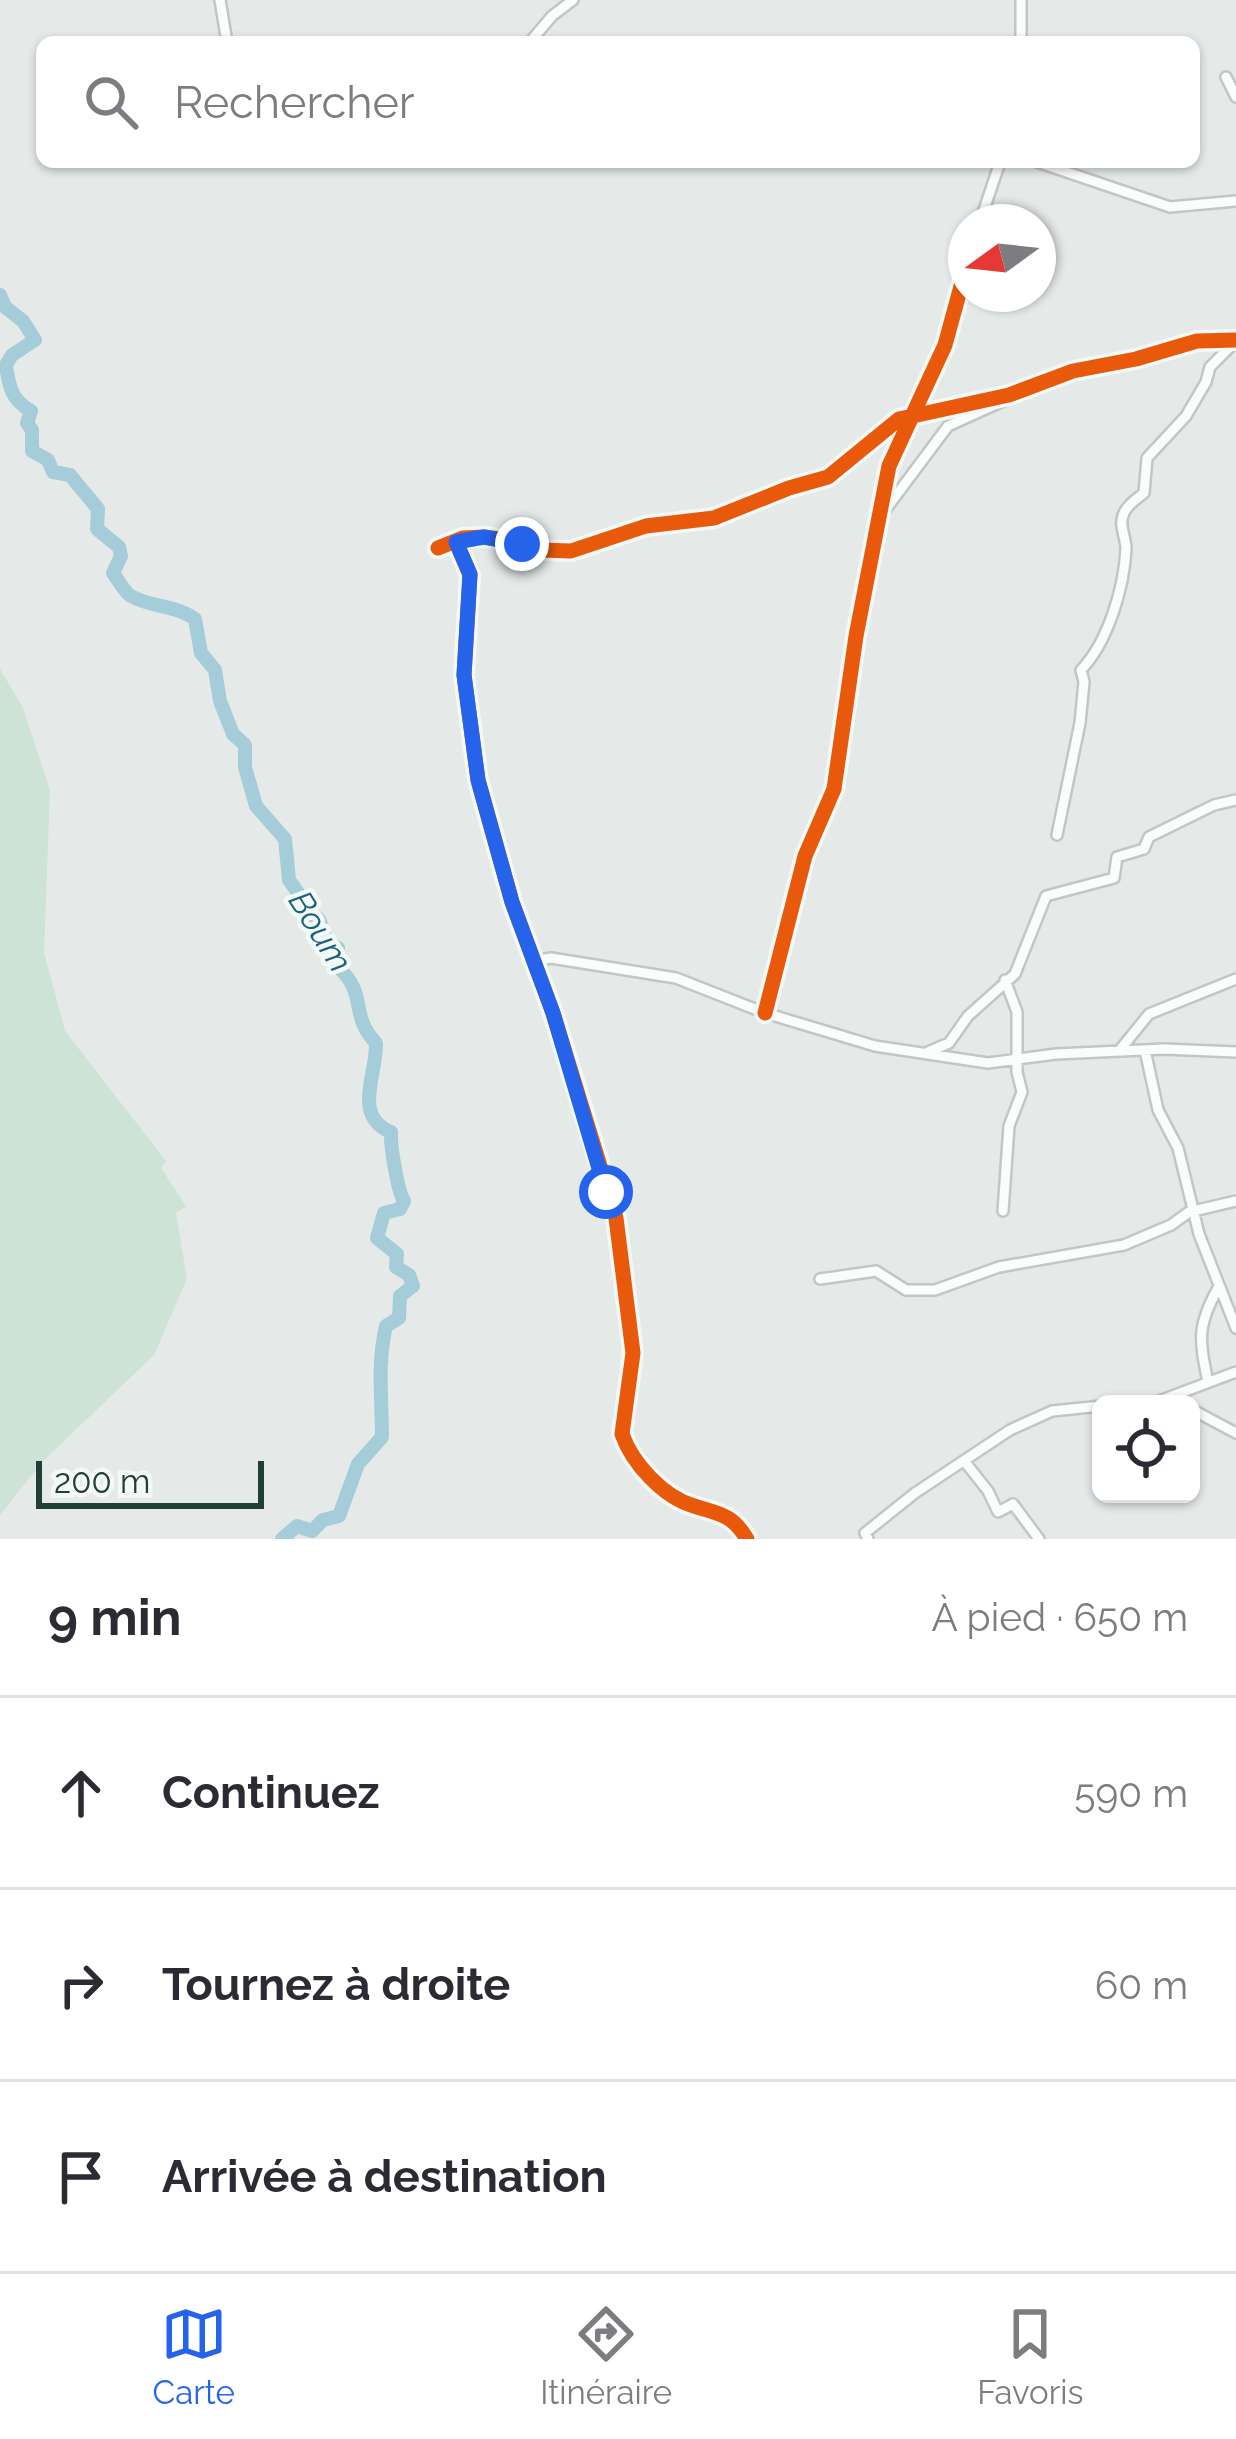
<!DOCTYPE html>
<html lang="fr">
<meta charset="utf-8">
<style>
:root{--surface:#fff;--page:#f7f7f7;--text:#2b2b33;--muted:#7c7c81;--line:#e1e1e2;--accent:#2563eb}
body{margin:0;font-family:Raleway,sans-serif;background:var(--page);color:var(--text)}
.controls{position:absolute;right:36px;bottom:36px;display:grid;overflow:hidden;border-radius:18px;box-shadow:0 3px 9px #0004}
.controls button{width:108px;height:108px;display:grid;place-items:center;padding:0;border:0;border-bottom:3px solid var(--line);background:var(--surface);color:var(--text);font:60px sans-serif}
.compass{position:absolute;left:948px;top:204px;width:108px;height:108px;border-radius:50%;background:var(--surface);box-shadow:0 3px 9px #0004;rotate:255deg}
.scale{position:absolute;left:36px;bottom:30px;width:228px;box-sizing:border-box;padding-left:12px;border:6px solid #213e39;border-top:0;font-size:33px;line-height:42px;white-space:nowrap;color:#213e39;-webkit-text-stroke:9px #f3f9f6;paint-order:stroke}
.stop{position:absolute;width:36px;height:36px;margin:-27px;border:9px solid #2563eb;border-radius:50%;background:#fff}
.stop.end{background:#2563eb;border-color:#fff;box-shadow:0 3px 12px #0008}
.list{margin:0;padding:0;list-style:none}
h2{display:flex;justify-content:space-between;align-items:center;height:156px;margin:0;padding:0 48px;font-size:51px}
h2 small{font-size:39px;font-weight:400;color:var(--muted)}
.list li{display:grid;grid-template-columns:78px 1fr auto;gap:36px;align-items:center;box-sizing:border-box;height:192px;padding:0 48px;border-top:3px solid var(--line)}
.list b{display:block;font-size:45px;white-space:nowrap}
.list em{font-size:39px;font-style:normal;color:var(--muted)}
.icon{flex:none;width:66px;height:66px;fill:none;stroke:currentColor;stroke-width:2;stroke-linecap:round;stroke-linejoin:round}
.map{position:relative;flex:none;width:1236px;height:1539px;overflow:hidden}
.search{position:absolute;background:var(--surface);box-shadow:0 3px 9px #0004;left:36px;right:36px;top:36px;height:132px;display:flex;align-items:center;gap:30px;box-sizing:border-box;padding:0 42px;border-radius:18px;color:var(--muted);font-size:45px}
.sheet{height:732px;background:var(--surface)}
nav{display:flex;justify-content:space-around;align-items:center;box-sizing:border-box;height:168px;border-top:3px solid var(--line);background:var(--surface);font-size:33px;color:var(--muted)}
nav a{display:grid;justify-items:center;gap:6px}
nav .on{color:var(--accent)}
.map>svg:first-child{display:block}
.green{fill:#cde3d6}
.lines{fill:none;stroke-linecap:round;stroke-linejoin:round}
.river{stroke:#a4cdd9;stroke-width:14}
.street-casing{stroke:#c2c7c5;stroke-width:14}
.street{stroke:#fbfcfc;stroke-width:9}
.cycleway-casing{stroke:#f3f9f6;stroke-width:22}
.cycleway{stroke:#e8590c;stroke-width:15}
.route{stroke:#2563eb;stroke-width:15}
.labels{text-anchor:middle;stroke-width:9;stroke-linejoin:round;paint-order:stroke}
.water-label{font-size:33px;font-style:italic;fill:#1a627c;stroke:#f3f9f6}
</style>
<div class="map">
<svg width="1236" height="1539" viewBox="0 0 1236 1539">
<rect width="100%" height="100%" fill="#e5eae8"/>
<path class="green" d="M 0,669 L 23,708 L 50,790 L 44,952 L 65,1031 L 166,1161 L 161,1168 L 186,1206 L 176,1213 L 187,1279 L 154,1355 L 42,1462 L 0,1515 Z"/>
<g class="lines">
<path class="river" d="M 0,295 L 5,307 L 23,321 L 35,340 L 12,355 L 6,365 C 9,388 12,400 31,411 L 27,423 L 32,430 L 32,451 L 48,460 L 53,472 L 70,475 L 98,509 L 97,529 L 119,547 L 121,556 L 113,573 C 118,579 124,592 131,596 C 152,608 177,605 195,619 L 201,653 L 215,670 L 220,701 L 233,734 L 245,745 L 245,767 L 256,806 L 285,839 L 289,880 L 304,901 L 306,913 L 319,919 L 327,942 L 338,948 L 339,968 C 368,995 349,1015 376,1043 C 377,1075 352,1116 391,1132 C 390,1146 398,1192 404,1201 L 400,1209 L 384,1213 L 377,1238 L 397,1254 L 396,1267 L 409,1275 L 413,1286 L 400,1296 L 399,1318 L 386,1326 C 377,1364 382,1399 382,1437 L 358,1464 L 339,1516 L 323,1520 L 312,1531 L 297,1526 L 282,1539"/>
<g class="street-casing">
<path id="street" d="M 220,0 L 227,42
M 1021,0 L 1021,42
M 530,42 L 552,16 L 573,0
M 1226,77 L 1236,97
M 1037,162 L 1170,207 L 1236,201
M 980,222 L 1000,162
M 883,513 L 948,426 L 1012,397
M 456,542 L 470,575 L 464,675 L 478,780 L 512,902 L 553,1013 L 616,1218 L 633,1353 L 622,1434 C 632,1463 663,1497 694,1506 C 719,1514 732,1514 747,1539
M 437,548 L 463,538 L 484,537 L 508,540 L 540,550 L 571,551 L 646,526 L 714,518 L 789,488 L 828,477 L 899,419 L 1009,395 L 1073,371 L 1136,359 L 1197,341 L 1236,340
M 1057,835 L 1080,723 L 1084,682 L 1081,670 C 1108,642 1124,588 1126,549 C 1126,537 1118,524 1124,513 C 1127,505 1137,499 1144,493 L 1147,458 L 1186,416 L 1206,382 L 1210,367 L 1236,341
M 533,961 L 551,958 L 676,978 L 765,1013 L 875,1046 L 961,1059 L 988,1063 L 1056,1054 L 1164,1049 L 1236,1052
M 765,1013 L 805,856 L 834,789 L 856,636 L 889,466 L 945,345 L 966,268
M 1145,1050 L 1158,1110 L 1178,1148 L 1199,1234 L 1236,1328
M 1119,1051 L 1149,1014 L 1236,979
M 928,1052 L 949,1043 L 968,1016 L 1015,974 L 1046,896 L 1114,878 L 1117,857 L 1144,849 L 1149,837 L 1214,805 L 1236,800
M 1003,1211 L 1009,1126 L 1022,1092 L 1017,1072 L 1017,1012 L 1005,980
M 820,1279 L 876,1271 L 906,1290 L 935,1290 L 999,1267 L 1124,1245 L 1171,1225 L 1189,1212 L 1236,1201
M 1208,1382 C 1199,1339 1197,1326 1218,1288
M 1151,1404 L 1236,1372
M 1191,1409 L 1236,1433
M 965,1462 L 988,1491 L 998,1512 L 1013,1504 L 1039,1539
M 868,1539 L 865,1533 L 915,1493 L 1010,1430 L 1052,1411 L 1101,1406"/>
</g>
<use href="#street" class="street"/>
<g class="cycleway-casing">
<path id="cycleway" d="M 456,542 L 470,575 L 464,675 L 478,780 L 512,902 L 553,1013 L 616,1218 L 633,1353 L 622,1434 C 632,1463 663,1497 694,1506 C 719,1514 732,1514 747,1539
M 438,548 L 463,538 L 484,537 L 508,540 L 540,550 L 571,551 L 646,526 L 714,518 L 789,488 L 828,477 L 899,419 L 1009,395 L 1073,371 L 1136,359 L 1197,341 L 1236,340
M 765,1013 L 805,856 L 834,789 L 856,636 L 889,466 L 945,345 L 966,268"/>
</g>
<use href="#cycleway" class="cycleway"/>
</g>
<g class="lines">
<path class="route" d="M 522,544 L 484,537 L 456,542 L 470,574 L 464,675 L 478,780 L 512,902 L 553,1013 L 606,1192"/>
</g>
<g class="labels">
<g class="water-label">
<text transform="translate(321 931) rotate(58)" y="12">Boum</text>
</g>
</g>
</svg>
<div class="controls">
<button><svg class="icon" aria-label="locate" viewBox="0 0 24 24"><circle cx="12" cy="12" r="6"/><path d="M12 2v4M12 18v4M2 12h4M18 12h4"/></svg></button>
</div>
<svg class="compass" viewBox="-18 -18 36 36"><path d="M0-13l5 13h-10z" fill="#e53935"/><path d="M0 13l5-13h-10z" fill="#7c7c81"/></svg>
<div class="scale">200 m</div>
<div class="stop" style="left:606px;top:1192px"></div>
<div class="stop end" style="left:522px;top:544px"></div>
<div class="search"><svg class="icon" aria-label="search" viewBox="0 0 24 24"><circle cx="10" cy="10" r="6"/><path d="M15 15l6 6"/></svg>Rechercher</div>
</div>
<section class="sheet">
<h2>9 min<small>À pied · 650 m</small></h2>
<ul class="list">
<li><svg class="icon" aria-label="ahead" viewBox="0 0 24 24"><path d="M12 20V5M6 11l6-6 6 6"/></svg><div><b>Continuez</b></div><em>590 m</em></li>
<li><svg class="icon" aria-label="right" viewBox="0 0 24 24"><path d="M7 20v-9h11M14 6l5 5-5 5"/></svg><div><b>Tournez à droite</b></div><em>60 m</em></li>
<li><svg class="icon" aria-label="arrive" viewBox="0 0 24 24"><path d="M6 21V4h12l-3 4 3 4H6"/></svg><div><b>Arrivée à destination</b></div></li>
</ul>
</section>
<nav>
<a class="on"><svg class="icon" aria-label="map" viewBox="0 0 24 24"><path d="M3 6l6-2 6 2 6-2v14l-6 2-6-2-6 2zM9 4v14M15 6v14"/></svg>Carte</a>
<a><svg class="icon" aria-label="directions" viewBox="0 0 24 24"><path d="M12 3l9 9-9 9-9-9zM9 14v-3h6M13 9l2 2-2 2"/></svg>Itinéraire</a>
<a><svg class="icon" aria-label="saved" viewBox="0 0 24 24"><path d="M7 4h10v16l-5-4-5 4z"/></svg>Favoris</a>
</nav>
